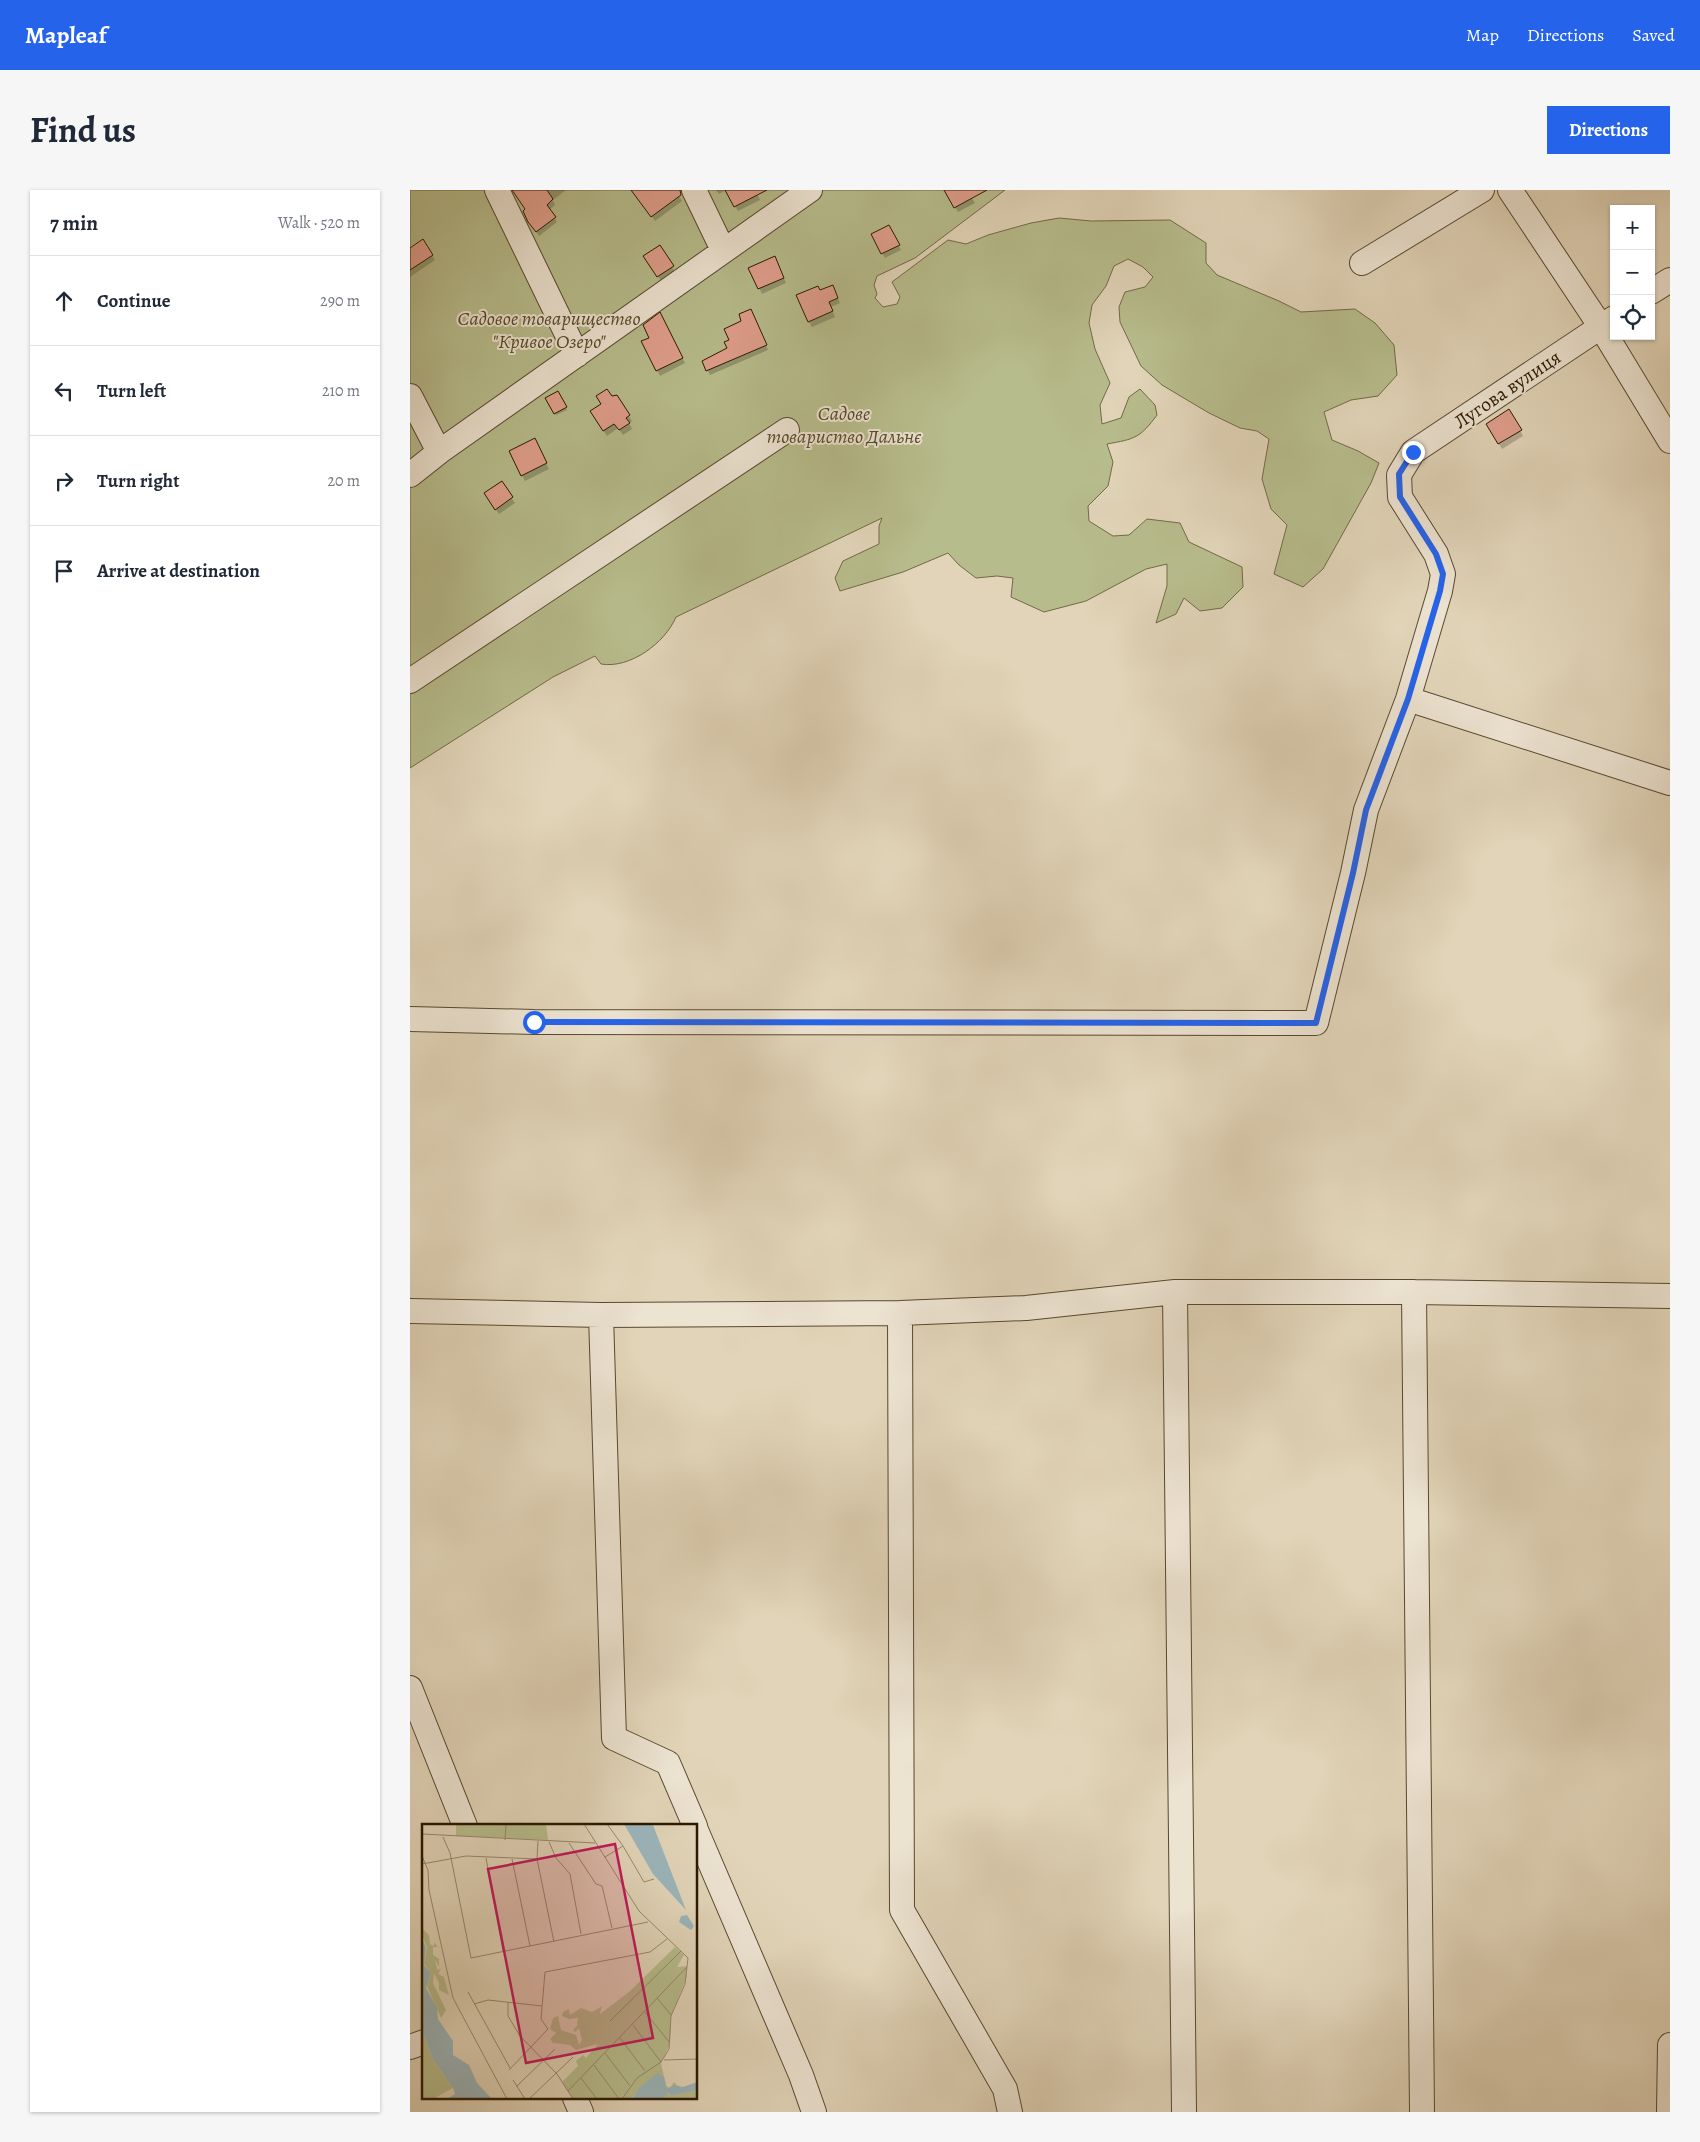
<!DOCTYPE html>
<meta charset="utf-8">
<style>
:root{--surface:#fff;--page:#f6f6f7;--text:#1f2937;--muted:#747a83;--line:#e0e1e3;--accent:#2563eb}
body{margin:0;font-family:Alegreya,serif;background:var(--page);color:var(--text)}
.controls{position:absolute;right:15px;top:15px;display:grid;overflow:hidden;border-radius:0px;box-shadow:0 1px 4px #0004}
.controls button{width:45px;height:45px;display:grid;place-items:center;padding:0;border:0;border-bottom:1px solid var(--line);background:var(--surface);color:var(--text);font:25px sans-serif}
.stop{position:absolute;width:15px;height:15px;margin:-11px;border:4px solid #2563eb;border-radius:50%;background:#fff}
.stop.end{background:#2563eb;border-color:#fff;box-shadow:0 1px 5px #0008}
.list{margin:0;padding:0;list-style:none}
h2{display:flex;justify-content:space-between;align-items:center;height:65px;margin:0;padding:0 20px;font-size:21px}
h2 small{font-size:16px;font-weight:400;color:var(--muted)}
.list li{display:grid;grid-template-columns:32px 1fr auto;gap:15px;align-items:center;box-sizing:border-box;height:90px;padding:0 20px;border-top:1px solid var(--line)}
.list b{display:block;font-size:19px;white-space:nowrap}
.list em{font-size:16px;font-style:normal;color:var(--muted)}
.icon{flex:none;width:28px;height:28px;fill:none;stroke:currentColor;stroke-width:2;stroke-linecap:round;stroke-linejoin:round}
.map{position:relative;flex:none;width:1260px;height:1922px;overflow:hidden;border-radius:0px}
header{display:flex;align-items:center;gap:30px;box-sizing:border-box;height:70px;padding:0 25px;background:var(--accent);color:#fff}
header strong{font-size:24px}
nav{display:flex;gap:28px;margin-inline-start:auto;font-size:18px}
.intro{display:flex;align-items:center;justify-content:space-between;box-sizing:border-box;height:120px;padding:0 30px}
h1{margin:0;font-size:35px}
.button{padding:12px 22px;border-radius:0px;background:var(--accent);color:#fff;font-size:18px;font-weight:700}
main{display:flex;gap:30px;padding:0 30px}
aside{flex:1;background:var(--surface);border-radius:0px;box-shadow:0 1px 4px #0004}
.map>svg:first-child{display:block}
.green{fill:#b7bc8c;stroke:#726a46}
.shadow{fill:#0003}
.building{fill:#e09f8d;stroke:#2c1900}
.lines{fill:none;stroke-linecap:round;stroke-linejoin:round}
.minor-casing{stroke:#59482e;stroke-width:26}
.minor{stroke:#ece3d1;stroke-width:24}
.route{stroke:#2563eb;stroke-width:6}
.labels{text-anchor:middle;stroke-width:4;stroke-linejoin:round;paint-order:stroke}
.park-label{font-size:20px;font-style:italic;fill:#564a2a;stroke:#ece3d1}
.street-label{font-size:20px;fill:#2c1900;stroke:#ece3d1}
.inset-road{fill:none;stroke:#99896e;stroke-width:1}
.view{fill:#c2185b;fill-opacity:0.15;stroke:#c2185b;stroke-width:2.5}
.inset-edge{fill:none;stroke:#2c1900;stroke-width:2.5}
</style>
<header>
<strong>Mapleaf</strong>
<nav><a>Map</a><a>Directions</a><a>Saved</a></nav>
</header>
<div class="intro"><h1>Find us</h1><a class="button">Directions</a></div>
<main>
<aside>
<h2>7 min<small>Walk · 520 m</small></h2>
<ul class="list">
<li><svg class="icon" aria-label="ahead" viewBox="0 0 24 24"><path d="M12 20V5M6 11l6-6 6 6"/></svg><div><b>Continue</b></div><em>290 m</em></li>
<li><svg class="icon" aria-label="left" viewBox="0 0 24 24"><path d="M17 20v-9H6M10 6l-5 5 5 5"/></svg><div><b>Turn left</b></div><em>210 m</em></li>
<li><svg class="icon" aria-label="right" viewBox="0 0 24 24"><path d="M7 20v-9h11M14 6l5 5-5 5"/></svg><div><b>Turn right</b></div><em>20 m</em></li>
<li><svg class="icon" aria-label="arrive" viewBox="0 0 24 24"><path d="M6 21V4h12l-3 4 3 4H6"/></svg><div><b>Arrive at destination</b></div></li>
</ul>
</aside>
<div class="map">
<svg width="1260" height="1922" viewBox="0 0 1260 1922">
<rect width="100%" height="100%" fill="#e1d4b8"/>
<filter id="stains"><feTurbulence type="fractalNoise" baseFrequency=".004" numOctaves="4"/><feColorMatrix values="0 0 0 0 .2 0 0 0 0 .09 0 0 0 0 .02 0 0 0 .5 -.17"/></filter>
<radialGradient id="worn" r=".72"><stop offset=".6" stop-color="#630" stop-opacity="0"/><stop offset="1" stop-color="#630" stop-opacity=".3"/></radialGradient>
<path class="green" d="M 0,0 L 595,0 L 505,68 L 467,86 L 464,95 L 467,104 L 465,108 L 473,117 L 487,114 L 490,107 L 482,92 L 538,50 L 556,54 L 578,45 L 621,33 L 649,28 L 681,31 L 760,30 L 796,53 L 796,73 L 807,85 L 869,111 L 891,122 L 945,119 L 965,133 L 984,155 L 987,185 L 968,206 L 941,210 L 914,222 L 922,250 L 948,261 L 969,273 L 961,293 L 913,379 L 893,397 L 864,384 L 877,335 L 861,319 L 852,289 L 859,249 L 847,241 L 830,238 L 799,223 L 752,195 L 731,176 L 710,132 L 709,117 L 715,102 L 735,97 L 743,87 L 733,77 L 718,69 L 704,76 L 696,96 L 682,115 L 679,133 L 685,159 L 700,193 L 690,215 L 692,234 L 711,228 L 719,207 L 730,199 L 745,215 L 747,225 C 730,248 725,249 697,254 L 703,272 L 698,296 L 678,316 L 679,331 L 703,346 L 719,345 L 737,329 L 770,333 L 779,352 L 832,377 L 833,397 L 812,418 L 790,421 L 774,408 L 766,424 L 746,433 L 757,396 L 757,374 L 736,379 L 676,411 L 634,422 L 601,407 L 603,388 L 587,386 L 566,388 L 549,375 L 538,363 L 493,382 L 430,401 L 425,388 L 433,371 L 469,354 L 469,336 L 472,328 L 266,427 C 255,453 220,479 191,474 L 185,466 L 143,487 L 0,578 Z"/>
<path class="shadow" d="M 103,0 L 156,0 L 143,10 L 145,15 L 139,20 L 147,32 L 129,46 L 114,22 L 117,20 Z
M 222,0 L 265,0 L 272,11 L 245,31 Z
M 306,0 L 316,0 L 309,4 Z
M 316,0 L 345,0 L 350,10 L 328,21 Z
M 535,0 L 557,0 L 565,13 L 548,22 Z
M 479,37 L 491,60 L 475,68 L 463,45 Z
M 249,57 L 265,82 L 251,91 L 238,71 Z
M 0,59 L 22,65 L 25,70 L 0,87 Z
M 368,73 L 376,93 L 352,104 L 340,79 Z
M 410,101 L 425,101 L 430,113 L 421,117 L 425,127 L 402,137 L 399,132 Z
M 343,125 L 358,160 L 300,185 L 293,171 L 319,159 L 320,150 Z
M 253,129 L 275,173 L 250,186 L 233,152 L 241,148 Z
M 148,202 L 157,220 L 146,225 L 137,208 Z
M 206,206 L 222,231 L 219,233 L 222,239 L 213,245 L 208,238 L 197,246 L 184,227 Z
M 1099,221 L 1113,246 L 1092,259 L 1077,234 Z
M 127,255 L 139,279 L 115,291 L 100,262 Z
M 91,293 L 105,313 L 89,324 L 78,309 Z"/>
<path class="building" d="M 102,0 L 137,0 L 143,9 L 137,15 L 146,27 L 126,42 L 118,32 L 113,21 L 115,19 Z
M 221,0 L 270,0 L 271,5 L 241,27 Z
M 315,0 L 357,0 L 324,17 Z
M 534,0 L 577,0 L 544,18 Z
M 479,35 L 490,55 L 471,64 L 461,44 Z
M 13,49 L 23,65 L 0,80 L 0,58 Z
M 250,55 L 264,76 L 247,87 L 233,66 Z
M 365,66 L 374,88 L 348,99 L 338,78 Z
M 423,95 L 428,108 L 419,112 L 423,121 L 398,132 L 386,105 L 408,96 L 410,100 Z
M 341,119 L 357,155 L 296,181 L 292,171 L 317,158 L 314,152 L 319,150 L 314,139 L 331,131 L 329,124 Z
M 250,122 L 273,168 L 246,181 L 231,151 L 239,148 L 233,135 Z
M 197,199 L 202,206 L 207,205 L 220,225 L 216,228 L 220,233 L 209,240 L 204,234 L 193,241 L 180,221 L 191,214 L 186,206 Z
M 148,201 L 157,217 L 144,224 L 135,208 Z
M 1099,219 L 1112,240 L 1088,254 L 1076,234 Z
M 125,248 L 137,273 L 111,286 L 99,261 Z
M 92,291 L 103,307 L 85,320 L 74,303 Z"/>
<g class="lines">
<g class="minor-casing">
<path id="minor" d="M 87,0 L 167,165
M 284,0 L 313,60
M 1100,0 L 1191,137 L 1260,251
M 952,73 L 1072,0
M 1241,102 L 1260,90
M 0,206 L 29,262
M 0,285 L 29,262 L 400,0
M 0,491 L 377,240
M 998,509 L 1260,593
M 0,829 L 124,832 L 906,833 L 943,683 L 956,620 L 998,509 L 1030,401 L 1033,384 L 1026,364 L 990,307 L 989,285 L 1003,262 L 1204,128
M 765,1102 L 774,1922
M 1004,1102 L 1012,1922
M 0,1121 L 191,1125 L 490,1123 L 616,1118 L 765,1102 L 1004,1102 L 1260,1106
M 490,1123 L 492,1720 L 595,1899 L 600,1922
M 191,1125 L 204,1548 L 258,1573 L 285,1636
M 0,1498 L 55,1636
M 286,1640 L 391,1885 L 404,1922
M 0,1857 L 14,1852
M 165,1908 L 171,1922
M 1259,1922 L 1260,1855"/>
</g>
<use href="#minor" class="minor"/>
</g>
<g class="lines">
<path class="route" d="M 124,832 L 906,833 L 943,683 L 956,620 L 998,509 L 1030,401 L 1033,384 L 1026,364 L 990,307 L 989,284 L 1003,262"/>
</g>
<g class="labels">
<g class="park-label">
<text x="139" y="135">Садовое товарищество<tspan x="139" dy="23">"Кривое Озеро"</tspan></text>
<text x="434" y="230">Садове<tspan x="434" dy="23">товариство Дальнє</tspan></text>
</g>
<g class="street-label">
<text transform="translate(1097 199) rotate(-34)" y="7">Лугова вулиця</text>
</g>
</g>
<g transform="translate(12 1634)">
<rect width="275" height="275" fill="#e1d4b8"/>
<path d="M 34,0 L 124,0 L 126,16 L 34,12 ZM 0,88 L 1,105 L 7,111 L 8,120 L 11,122 L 13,119 L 16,123 L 11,123 L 11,131 L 17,135 L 17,143 L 13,135 L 15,146 L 19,145 L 16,150 L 22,153 L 27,171 L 17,166 L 17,159 L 12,149 L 11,159 L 24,186 L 19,194 L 5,162 L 9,149 L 2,140 L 5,124 L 0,111 ZM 253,123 L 262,131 L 255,143 L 265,142 L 265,152 L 249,192 L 248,220 L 239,239 L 244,262 L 248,264 L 252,258 L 257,263 L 254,261 L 248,266 L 245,265 L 243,261 L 212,271 L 210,275 L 151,275 L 140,258 L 156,242 L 154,237 L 161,231 L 164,234 L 176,220 L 154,226 L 148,221 L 131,219 L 128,215 L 134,209 L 128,205 L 131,194 L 136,192 L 139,206 L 154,211 L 157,221 L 160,216 L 157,204 L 153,208 L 151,206 L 155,202 L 156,194 L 147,195 L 140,192 L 141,188 L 147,185 L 148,191 L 159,184 L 170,188 L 180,182 L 178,190 L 207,168 ZM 0,207 L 11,235 L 31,264 L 11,275 L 0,275 ZM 275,266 L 275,275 L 241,275 L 245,269 L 250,272 Z" fill="#b7bc8c"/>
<path d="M 202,0 L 231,1 L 264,86 L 231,50 ZM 265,91 L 272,102 L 269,106 L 257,98 L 259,92 ZM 0,114 L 4,124 L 2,141 L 9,149 L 4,164 L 15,184 L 16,195 L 31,217 L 31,231 L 47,241 L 55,259 L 70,275 L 25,275 L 33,270 L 31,264 L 11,235 L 0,207 ZM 236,249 L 242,253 L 245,265 L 252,261 L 261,263 L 275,258 L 275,266 L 250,272 L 246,269 L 241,275 L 210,275 L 219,262 Z" fill="#9bb5bb"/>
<path class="inset-road" d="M 162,0 L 217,87 L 266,134 L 263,160 L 249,192 L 247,225 L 239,238 L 215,254 L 200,275M 185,0 L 201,22M 0,10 L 173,19M 21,13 L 28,29 L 49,134 L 226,98M 83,16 L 84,0M 116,17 L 115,35 L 132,118M 127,18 L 134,34 L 148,50 L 159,110M 147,19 L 174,60 L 180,62 L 190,104M 0,32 L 6,46 L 7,66 L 31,174 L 85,275M 183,33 L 201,22 L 222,58 L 232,55M 64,34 L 81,127M 90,35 L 108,122M 0,40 L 44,32 L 115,35M 275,113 L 275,134M 46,168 L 88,244M 235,174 L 249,191M 86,178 L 86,192 L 98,212 L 135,250 L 151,275M 52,180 L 66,176 L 120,182M 223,188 L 248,219M 188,197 L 259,127M 211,201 L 239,238M 198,214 L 223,247M 183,229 L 208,262M 242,236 L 275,235M 172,241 L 197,275M 87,246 L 126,205 L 119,195 L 123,148 L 228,128 L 245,115M 159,254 L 175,275M 91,256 L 103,275M 95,262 L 133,225M 146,267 L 265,143M 107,275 L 151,233"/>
<path class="view" d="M 193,20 L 231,214 L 104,239 L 66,45 Z"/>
<rect width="275" height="275" class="inset-edge"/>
</g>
<rect width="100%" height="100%" filter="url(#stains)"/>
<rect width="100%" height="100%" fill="url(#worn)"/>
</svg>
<div class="controls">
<button>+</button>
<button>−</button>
<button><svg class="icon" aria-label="locate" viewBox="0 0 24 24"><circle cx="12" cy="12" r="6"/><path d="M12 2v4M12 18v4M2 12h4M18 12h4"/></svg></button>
</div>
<div class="stop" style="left:124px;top:832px"></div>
<div class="stop end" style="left:1003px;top:262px"></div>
</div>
</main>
